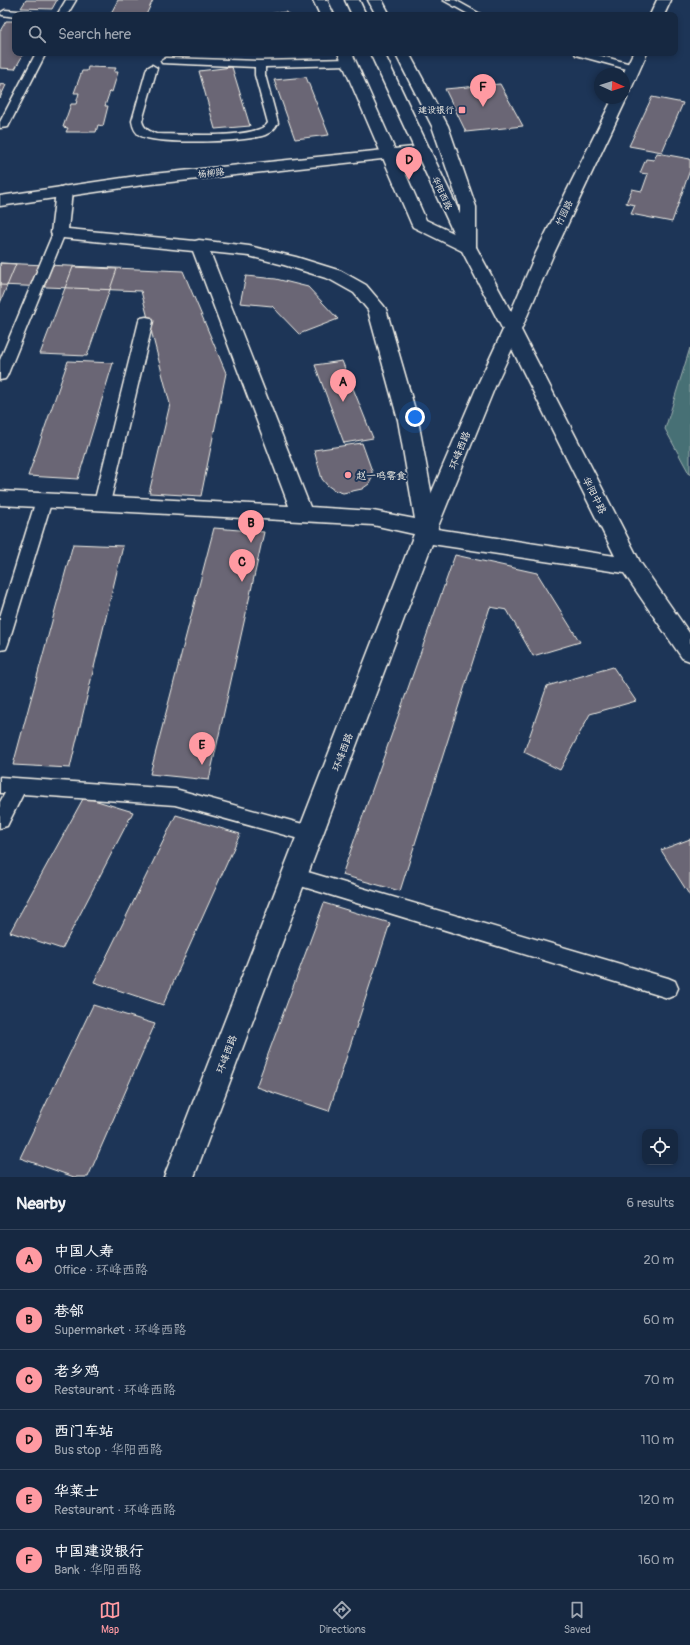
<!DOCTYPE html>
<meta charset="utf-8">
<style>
:root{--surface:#162841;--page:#1f3048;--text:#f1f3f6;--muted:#9ea6b1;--line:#35445a;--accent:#ff9aa2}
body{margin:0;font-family:Pangolin,"LXGW WenKai TC",sans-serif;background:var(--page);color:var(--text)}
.controls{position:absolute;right:12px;bottom:12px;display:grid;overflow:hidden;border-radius:8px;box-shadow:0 2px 6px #0003}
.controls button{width:36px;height:36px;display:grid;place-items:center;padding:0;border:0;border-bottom:1px solid var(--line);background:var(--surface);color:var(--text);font:20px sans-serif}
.compass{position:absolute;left:594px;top:68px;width:36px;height:36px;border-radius:50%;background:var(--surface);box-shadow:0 2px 6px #0003;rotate:93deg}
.you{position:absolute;left:415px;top:417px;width:14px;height:14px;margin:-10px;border:3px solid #fff;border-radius:50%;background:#1a73e8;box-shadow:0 0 0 6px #1a73e833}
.badge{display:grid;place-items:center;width:26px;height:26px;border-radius:50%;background:var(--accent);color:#111;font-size:13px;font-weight:700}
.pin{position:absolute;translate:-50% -33px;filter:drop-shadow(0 1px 2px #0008)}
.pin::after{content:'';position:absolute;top:21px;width:14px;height:12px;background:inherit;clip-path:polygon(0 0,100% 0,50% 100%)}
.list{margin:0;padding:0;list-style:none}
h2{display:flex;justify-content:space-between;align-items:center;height:52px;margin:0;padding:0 16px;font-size:17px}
h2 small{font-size:13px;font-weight:400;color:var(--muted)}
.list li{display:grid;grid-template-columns:26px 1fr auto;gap:12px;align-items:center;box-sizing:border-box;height:60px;padding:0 16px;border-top:1px solid var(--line)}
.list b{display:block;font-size:15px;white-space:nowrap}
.list p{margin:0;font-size:13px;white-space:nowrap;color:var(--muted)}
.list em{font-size:13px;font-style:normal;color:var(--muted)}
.icon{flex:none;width:22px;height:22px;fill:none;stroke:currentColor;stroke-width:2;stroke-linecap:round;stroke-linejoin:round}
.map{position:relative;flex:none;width:690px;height:1177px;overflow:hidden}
.search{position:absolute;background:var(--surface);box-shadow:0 2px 6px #0003;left:12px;right:12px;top:12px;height:44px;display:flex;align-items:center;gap:10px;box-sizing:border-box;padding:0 14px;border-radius:8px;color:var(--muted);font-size:15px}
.sheet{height:412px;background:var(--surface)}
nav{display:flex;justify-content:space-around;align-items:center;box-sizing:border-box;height:56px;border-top:1px solid var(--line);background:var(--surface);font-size:11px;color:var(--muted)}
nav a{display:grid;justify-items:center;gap:2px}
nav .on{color:var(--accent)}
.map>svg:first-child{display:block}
.green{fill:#477074;stroke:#9eb0ae}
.building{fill:#6a6675;stroke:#f4f1e8}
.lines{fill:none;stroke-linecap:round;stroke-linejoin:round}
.service-casing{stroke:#f4f1e8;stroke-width:3}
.minor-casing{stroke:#f4f1e8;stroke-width:3}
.tertiary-casing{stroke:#f4f1e8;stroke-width:3}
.secondary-casing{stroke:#f4f1e8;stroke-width:3}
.service{fill:#1d3557;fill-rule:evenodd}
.minor{fill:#1d3557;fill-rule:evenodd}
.tertiary{fill:#1d3557;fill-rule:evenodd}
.secondary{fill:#1d3557;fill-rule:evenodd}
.poi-dot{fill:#ff9aa2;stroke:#1d3557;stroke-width:1.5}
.labels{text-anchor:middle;stroke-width:4;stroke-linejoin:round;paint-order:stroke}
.far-poi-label{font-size:9px;fill:#f4f1e8;stroke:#1d3557;text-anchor:end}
.far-street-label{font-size:9px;fill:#f4f1e8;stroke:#1d3557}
.street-label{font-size:10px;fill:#f4f1e8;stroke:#1d3557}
.poi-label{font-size:10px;fill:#f4f1e8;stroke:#1d3557;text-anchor:start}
</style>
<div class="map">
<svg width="690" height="1177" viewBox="0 0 690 1177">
<rect width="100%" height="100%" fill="#1d3557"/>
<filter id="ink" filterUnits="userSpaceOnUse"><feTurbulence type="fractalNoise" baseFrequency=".025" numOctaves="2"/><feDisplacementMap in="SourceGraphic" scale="8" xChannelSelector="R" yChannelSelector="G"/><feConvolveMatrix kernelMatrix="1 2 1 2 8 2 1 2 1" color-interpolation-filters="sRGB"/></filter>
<g filter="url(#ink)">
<path class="green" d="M 690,348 L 690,475 L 665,429 Z"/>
<path class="building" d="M 26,0 L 57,0 L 52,9 L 21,8 Z
M 118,0 L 153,0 L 146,15 L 110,15 Z
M 287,12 L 289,15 L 266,14 Z
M 6,21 L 15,21 L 15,53 L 24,53 L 15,69 L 0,68 L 0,31 Z
M 88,67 L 116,68 L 114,72 L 118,72 L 112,92 L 110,91 L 105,106 L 108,106 L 103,126 L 98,125 L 96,132 L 66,132 L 68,128 L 63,127 L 71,104 L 76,104 L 79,93 L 74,93 L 82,71 L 87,71 Z
M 232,67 L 250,126 L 215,129 L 199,71 Z
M 306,77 L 329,135 L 295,139 L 274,80 Z
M 0,84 L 6,85 L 0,98 Z
M 500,84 L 523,126 L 466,132 L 445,89 Z
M 652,97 L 683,103 L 662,152 L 629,146 Z
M 657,153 L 690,159 L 690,170 L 672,222 L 631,214 L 635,205 L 626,203 L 632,189 L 642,191 L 648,174 L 640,173 L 646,159 L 654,160 Z
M 0,263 L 16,264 L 0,303 Z
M 0,263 L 183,271 L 226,373 L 201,496 L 149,493 L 170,404 L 141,291 L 0,285 Z
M 73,267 L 117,269 L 87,356 L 40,354 Z
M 246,276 L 276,279 L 308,287 L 338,319 L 299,334 L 272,306 L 240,303 Z
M 68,361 L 113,363 L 78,479 L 28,476 Z
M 342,361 L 373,438 L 344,443 L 315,365 Z
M 362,443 L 372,471 L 372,478 L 369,484 L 362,489 L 343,493 L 334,490 L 327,485 L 322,479 L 314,450 Z
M 214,528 L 264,532 L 209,780 L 150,774 Z
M 73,544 L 123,546 L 70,768 L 13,765 Z
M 455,555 L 537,573 L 580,642 L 533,656 L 507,610 L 490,607 L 400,891 L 342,875 Z
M 613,667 L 636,701 L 590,714 L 560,770 L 524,752 L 547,686 Z
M 84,797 L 133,812 L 62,949 L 10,932 Z
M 176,815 L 240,834 L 163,1005 L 94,982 Z
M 690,839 L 690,896 L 661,850 Z
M 324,903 L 390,923 L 329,1111 L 256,1087 Z
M 93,1005 L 155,1024 L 88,1177 L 74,1177 L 20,1158 Z"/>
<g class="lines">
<g class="service-casing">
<path id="service" d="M 66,0 L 76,0 L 67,15 L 57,15 Z
M 443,0 L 455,0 L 482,15 L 470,15 Z
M 5,10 L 31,12 L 36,15 L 15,15 L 15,17 L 2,15 L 0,13 Z
M 36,53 L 46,53 L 9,125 L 8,127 L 0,128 L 0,122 Z
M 575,53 L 591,53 L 638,66 L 639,68 L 634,71 L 576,55 Z
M 166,58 L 260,61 L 349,59 L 354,62 L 349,65 L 265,67 L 265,75 L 278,123 C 275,129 272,132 265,135 C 245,142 159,145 141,136 C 135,133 133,127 132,121 L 147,68 L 152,65 L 157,68 L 142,121 C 144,129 149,131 156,134 C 176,134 258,140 268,123 L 255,75 L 255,67 L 162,63 L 161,61 Z
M 59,229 L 63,230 L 65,233 L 7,376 L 5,379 L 0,380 L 0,360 L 53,233 L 55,230 Z
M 146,317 L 151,318 L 153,321 L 110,503 L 107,507 L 102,508 L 97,507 L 94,503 L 139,321 L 141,318 Z
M 44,495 L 49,496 L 52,500 L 8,644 L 6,649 L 0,650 L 0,617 L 36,500 L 39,496 Z
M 0,777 L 175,789 L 310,826 L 317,828 L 319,834 L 317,840 L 310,842 L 175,805 L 23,794 L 7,826 L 0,828 L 0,802 L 5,793 L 0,793 Z
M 294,868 L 668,978 L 675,981 L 678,988 L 675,995 L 668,998 L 294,884 L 287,882 L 284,876 L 287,870 Z"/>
</g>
<g class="minor-casing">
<path id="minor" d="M 313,0 L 327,0 L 334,15 L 320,15 Z
M 368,0 L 382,0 L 390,15 L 376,15 Z
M 338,53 L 352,53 L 426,220 L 460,236 L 460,207 L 432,126 L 395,53 L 409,53 L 448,126 L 476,207 L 476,247 L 474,251 L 468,252 L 462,251 L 413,227 L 411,223 Z
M 64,186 L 70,188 L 72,191 L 68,229 L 195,241 L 199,240 L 249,246 L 296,257 L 341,271 L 366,285 L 383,305 L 386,309 L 418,420 L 438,529 L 434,534 L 427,537 L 373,525 L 0,505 L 0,491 L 289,506 L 193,251 L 53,237 L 51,233 L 56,191 L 58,188 ZM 210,252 L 249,256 L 284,265 L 329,279 L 354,293 L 368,310 L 398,420 L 415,519 L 373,511 L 310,507 Z"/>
</g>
<g class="tertiary-casing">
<path id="tertiary" d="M 657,0 L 671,0 L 664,15 L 650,15 Z
M 633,53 L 647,53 L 631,89 L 629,92 L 624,93 L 623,74 Z
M 624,95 L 627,98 L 554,253 L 521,330 L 518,334 L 512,336 L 506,334 L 503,330 L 536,253 L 613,98 L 624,98 Z
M 423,146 L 428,148 L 431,151 L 428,154 L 143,185 L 0,206 L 0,196 L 143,175 Z"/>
</g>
<g class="secondary-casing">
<path id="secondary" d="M 345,0 L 359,0 L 366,15 L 352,15 Z
M 370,53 L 384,53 L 476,247 L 521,330 L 640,562 L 690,634 L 690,661 L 682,658 L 624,573 L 432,544 L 194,1177 L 164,1177 L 416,529 L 478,384 L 503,330 L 460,247 ZM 512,349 L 615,556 L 437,529 L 496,384 Z"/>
</g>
<use href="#service" class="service"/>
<use href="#minor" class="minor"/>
<use href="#tertiary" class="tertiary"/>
<use href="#secondary" class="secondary"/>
</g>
</g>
<g class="poi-dot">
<rect x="458" y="106" width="8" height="8" rx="2"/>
<circle cx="348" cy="475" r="4"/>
</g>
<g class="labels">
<g class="far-poi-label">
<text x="454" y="113">建设银行</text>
</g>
<g class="far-street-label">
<text transform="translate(211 173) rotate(-6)" y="3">杨柳路</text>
<text transform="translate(442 193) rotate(65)" y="3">华阳西路</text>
<text transform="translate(564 213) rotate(-64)" y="3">竹园路</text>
</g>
<g class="street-label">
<text transform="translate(459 450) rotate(-68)" y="4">环峰西路</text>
<text transform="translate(595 495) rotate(63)" y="4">华阳中路</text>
<text transform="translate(342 752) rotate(-69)" y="4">环峰西路</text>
<text transform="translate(226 1054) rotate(-69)" y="4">环峰西路</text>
</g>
<g class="poi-label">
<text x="356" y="479">赵一鸣零食</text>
</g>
</g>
</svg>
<div class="controls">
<button><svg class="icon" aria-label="locate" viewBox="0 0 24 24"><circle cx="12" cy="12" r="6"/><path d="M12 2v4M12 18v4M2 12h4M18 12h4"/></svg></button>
</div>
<svg class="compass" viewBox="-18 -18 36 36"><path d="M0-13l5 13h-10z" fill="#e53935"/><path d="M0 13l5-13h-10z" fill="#9ea6b1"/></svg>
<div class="you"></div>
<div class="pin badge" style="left:343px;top:402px">A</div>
<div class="pin badge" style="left:251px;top:543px">B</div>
<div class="pin badge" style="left:242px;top:582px">C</div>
<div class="pin badge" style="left:409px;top:180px">D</div>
<div class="pin badge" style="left:202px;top:765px">E</div>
<div class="pin badge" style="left:483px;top:107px">F</div>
<div class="search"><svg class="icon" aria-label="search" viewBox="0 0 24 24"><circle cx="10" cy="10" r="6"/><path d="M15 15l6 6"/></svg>Search here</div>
</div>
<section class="sheet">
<h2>Nearby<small>6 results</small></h2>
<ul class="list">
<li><span class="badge">A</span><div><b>中国人寿</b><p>Office · 环峰西路</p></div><em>20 m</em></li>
<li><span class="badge">B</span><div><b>巷邻</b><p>Supermarket · 环峰西路</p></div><em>60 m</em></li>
<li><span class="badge">C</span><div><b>老乡鸡</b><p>Restaurant · 环峰西路</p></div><em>70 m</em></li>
<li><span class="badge">D</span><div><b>西门车站</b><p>Bus stop · 华阳西路</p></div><em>110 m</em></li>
<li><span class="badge">E</span><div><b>华莱士</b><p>Restaurant · 环峰西路</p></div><em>120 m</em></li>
<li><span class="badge">F</span><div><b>中国建设银行</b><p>Bank · 华阳西路</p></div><em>160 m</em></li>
</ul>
</section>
<nav>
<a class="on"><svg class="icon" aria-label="map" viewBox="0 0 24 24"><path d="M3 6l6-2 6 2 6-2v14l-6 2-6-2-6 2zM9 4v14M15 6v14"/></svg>Map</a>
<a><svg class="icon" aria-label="directions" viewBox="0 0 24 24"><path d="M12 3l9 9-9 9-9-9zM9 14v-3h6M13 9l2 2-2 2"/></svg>Directions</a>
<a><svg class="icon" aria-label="saved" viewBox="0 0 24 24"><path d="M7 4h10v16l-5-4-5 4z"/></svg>Saved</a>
</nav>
